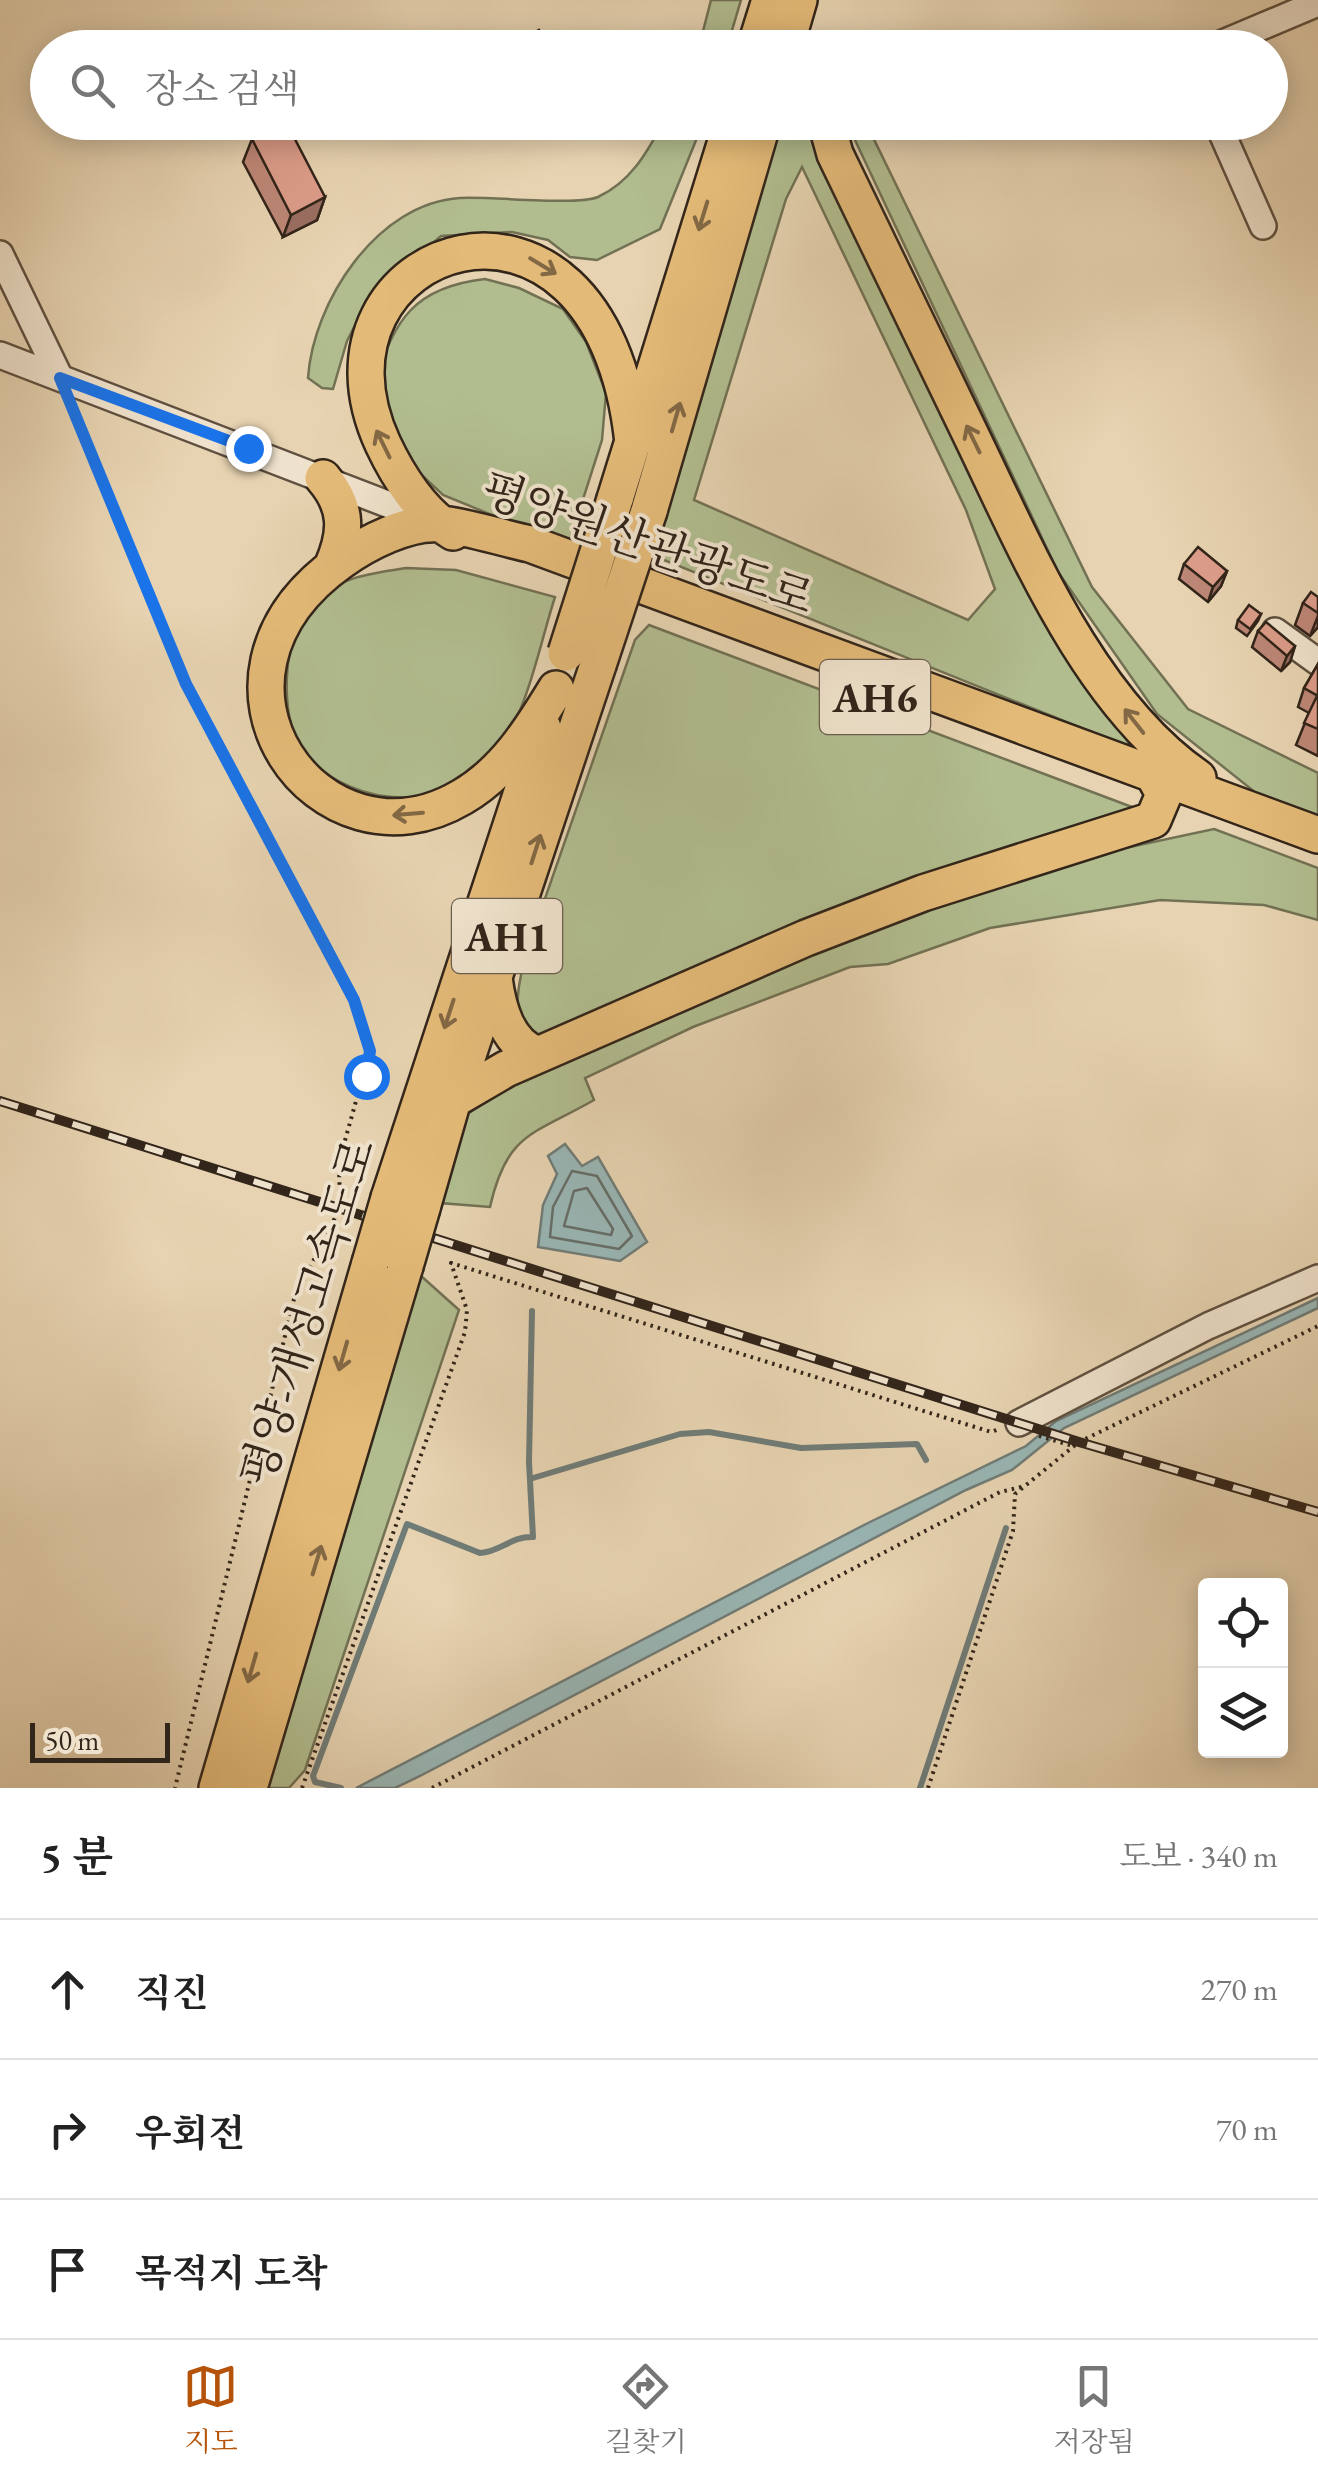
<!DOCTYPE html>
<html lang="ko">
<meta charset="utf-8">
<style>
:root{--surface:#fff;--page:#f2f2f2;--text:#222;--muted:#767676;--line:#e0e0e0;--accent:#b45309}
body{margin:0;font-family:"EB Garamond","Noto Serif KR",serif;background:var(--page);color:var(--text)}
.controls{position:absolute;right:30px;bottom:30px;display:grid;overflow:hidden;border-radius:10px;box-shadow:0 5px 25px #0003}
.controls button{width:90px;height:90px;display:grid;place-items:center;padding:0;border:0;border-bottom:2px solid var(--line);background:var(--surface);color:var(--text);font:50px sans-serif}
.scale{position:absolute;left:30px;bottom:25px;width:140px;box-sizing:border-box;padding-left:10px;border:5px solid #32251a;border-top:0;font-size:28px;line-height:35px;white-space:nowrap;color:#32251a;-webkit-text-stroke:8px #efe2cc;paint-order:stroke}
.stop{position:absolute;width:30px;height:30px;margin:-22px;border:8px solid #1a73e8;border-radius:50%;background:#fff}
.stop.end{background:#1a73e8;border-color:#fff;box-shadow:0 2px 10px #0008}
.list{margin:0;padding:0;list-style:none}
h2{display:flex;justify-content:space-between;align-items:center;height:130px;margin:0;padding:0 40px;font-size:42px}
h2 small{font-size:32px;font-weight:400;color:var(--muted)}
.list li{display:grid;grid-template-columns:65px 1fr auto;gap:30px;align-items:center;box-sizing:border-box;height:140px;padding:0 40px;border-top:2px solid var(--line)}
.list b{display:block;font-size:38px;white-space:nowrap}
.list em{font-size:32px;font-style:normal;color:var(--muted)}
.icon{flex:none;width:55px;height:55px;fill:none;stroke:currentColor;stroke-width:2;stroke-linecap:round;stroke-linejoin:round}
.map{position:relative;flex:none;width:1318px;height:1788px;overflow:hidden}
.search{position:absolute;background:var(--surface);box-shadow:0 5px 25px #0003;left:30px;right:30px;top:30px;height:110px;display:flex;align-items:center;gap:25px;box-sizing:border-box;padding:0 35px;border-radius:55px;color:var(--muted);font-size:38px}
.sheet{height:550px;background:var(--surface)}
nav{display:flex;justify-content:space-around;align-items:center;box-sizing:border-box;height:140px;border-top:2px solid var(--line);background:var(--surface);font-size:28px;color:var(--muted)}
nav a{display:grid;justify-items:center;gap:5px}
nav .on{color:var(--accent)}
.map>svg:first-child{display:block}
.green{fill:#b1bd8f;stroke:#727154;stroke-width:2.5;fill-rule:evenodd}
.water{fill:#99b6b5;stroke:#707c77;stroke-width:2.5}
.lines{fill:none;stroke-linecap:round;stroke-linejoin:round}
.shore{stroke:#666e68;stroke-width:2.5}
.stream{stroke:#707c77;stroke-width:6}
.minor-casing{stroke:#5f5040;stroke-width:30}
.highway-casing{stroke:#32251a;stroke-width:40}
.path{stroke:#32251a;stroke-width:4;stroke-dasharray:2.5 5;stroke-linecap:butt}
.minor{stroke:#efe2cc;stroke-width:25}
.highway{stroke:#e4ba78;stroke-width:35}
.rail-casing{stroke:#32251a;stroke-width:10}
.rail{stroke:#efe2cc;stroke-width:6;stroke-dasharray:19;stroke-linecap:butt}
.highway-bridge-casing{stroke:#32251a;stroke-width:40;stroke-linecap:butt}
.highway-bridge{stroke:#e4ba78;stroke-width:35}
.wall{fill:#bd8777;stroke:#32251a;stroke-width:2.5}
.shaded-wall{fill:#9a6e61;stroke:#32251a;stroke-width:2.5}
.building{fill:#dc9d8a;stroke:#32251a;stroke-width:2.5}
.oneway{stroke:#826844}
.route{stroke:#1a73e8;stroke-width:12}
.labels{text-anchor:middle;stroke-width:8;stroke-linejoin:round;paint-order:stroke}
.shield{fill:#efe2cc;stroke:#6b5e4f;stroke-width:2.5}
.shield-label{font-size:42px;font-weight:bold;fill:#32251a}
.street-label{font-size:45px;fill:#32251a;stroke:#efe2cc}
</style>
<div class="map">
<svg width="1318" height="1788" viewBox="0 0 1318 1788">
<rect width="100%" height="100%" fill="#e7d3b1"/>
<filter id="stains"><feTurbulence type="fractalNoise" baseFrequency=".002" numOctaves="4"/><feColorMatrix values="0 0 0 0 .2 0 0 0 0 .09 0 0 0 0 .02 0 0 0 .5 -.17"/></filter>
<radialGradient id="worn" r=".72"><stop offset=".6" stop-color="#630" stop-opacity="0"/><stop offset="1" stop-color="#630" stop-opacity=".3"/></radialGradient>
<path class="green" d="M 711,0 L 741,0 L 727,47 L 699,47 Z
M 663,123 L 703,123 L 660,229 L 597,260 L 570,257 L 548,240 L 512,232 L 441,236 L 370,296 L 347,341 L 333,389 L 322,388 L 308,378 C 313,302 377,203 460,198 C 490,196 577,206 598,197 C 631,182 647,152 663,123 Z
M 770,123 L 817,123 L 1131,748 L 654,556 L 667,516 L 656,512 ZM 802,167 L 966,510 L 995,589 L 968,620 L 694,500 L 786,199 Z
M 847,123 L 866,123 L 1092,587 L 1188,709 L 1318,773 L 1318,815 L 1256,793 L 1157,714 L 1058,572 Z
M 485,279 L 519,288 L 563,309 L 586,342 L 606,393 L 602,440 L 568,546 L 443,495 L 412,466 L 375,383 C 394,319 415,287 485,279 Z
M 406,568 L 456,570 L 555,597 C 539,646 528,713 495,754 C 448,813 358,810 307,757 C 277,727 281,627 314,600 C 340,577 373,573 406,568 Z
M 649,625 L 1132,807 L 1134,815 L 545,1040 C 505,1027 519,988 525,956 L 635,640 Z
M 1214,829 L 1318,868 L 1318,920 L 1264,905 L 1160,900 L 990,928 L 888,964 L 850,967 L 693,1027 L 585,1078 L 594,1100 C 533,1135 507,1132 490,1207 L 440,1203 L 461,1118 L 538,1069 L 940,900 L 1083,857 Z
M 420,1275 L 459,1310 L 305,1770 L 289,1788 L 266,1788 Z"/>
<path class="water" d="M 565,1144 L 582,1166 L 598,1157 L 647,1242 L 620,1261 L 538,1247 L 543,1205 L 557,1174 L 548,1156 Z
M 1318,1298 L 1318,1308 L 1064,1428 L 1012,1470 L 966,1490 L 420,1776 L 395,1788 L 356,1788 L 868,1523 L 1026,1446 L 1056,1421 Z"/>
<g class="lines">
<path class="shore" d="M 572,1171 L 597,1176 L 632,1236 L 619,1249 L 550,1237 L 553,1207 Z
M 587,1188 L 613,1229 L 611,1235 L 564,1226 L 574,1191 Z"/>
<path class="stream" d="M 533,1478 L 680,1434 L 709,1432 L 801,1448 L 917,1444 L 926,1460
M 341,1788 L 315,1782 L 313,1776 L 407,1524 L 480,1553 C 501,1552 511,1536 533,1537 L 529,1462 L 532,1311
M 920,1788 L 1006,1528"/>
<g class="minor-casing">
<path id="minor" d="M 1211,48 L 1318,3
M 1217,122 L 1263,226
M 0,254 L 60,378
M 0,355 L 434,522
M 1275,631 L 1318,662
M 1019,1423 L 1208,1326 L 1318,1278"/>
</g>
<g class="highway-casing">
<path id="highway" d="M 755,48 L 770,0
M 785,48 L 799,0
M 826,122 L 835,154 C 879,245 923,336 967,427 C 1025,546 1087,701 1198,778
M 323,478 C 348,507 347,533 332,567
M 615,499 L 732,122
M 649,511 L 763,122
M 453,532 C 422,514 398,476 383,444 C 291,245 601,135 633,443
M 556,689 C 531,730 505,772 462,797 C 322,880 172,681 341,561 C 366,543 409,521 440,524 C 470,527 501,538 530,544 L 1318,835
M 494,978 C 498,1008 507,1044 538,1055
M 453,1100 L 506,1069 L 806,938 L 923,893 L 1153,820 L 1164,794 L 1153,774
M 389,1198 L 543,728
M 422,1208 L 453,1100 L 598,665
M 217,1788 L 370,1263
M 249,1788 L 405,1266"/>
</g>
<path class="path" d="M 72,406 L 186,684 L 330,948 L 364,1025 L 370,1051 L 339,1162 L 340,1208 L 294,1299 L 175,1788
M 1039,1436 L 1073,1446
M 302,1788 L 465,1332 L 467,1310 L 451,1263 L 991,1432 L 999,1429
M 432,1788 L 1000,1492 L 1025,1486
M 928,1788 L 1013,1531 L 1015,1494 L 1079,1442 L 1318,1326"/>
<use href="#minor" class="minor"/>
<use href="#highway" class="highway"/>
<g class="rail-casing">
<path id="rail" d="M 0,1101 L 1079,1442 L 1318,1512"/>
</g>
<use href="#rail" class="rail"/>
<g class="highway-bridge-casing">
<path id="highway-bridge" d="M 566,653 L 615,499
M 598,665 L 649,511
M 370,1263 L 389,1198
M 405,1266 L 422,1208"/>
</g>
<use href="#highway-bridge" class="highway-bridge"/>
</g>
<path class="wall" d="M 252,139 L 325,197 L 317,220 L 283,237 L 243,162 Z
M 1184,564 L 1227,571 L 1221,586 L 1208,602 L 1179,579 Z
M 1318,597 L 1318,627 L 1310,636 L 1295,625 L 1303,603 Z
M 1261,614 L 1258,621 L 1247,636 L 1236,628 L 1238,620 Z
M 1258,631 L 1295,646 L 1290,662 L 1281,671 L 1252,647 Z
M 1318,664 L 1318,756 L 1296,745 L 1309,713 L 1298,707 L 1304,688 Z"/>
<path class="shaded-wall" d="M 325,197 L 317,220 L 283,237 L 291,215 Z
M 1227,571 L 1221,586 L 1208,602 L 1213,587 Z
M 1318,616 L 1318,627 L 1310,636 Z
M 1295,646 L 1290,662 L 1281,671 L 1287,656 Z"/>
<path class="building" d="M 539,30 L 549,48 L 505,48 Z
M 284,122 L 286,122 L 325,197 L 291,215 L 252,139 Z
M 1198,547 L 1227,571 L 1213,587 L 1184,564 Z
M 1311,592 L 1318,597 L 1318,613 L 1303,603 Z
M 1249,605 L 1261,614 L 1250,629 L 1238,620 Z
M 1266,622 L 1295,646 L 1287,656 L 1258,631 Z
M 1318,664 L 1318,696 L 1304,688 Z
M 1317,696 L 1318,697 L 1318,729 L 1304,723 Z"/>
<defs><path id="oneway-shaft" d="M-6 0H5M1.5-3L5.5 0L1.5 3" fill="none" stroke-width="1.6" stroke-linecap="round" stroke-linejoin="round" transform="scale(2.5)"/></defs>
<g class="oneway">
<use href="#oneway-shaft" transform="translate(703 216) rotate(107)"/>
<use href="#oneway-shaft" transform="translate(543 266) rotate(31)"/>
<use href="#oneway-shaft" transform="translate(676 417) rotate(-74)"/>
<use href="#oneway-shaft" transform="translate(973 439) rotate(-116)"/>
<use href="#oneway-shaft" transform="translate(383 444) rotate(-116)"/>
<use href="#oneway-shaft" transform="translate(1134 721) rotate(-128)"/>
<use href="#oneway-shaft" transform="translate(408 814) rotate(175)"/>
<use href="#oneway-shaft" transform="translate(536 849) rotate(-72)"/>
<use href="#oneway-shaft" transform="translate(449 1014) rotate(108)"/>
<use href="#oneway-shaft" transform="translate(343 1356) rotate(106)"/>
<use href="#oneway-shaft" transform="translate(317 1560) rotate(-73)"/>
<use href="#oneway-shaft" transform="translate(252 1668) rotate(106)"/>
</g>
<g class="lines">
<path class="route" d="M 248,448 L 60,378 L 186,684 L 354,1000 L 370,1051 L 366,1076"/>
</g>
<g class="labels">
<g class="shield">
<rect x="820" y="660" width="110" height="74" rx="8"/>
<rect x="452" y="899" width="110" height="74" rx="8"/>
</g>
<g class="shield-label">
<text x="875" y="712">AH6</text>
<text x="507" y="951">AH1</text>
</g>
<g class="street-label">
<text transform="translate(648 543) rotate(19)" y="16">평양원산관광도로</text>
<text transform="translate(307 1312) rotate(-73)" y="16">평양-개성고속도로</text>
</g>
</g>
<rect width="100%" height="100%" filter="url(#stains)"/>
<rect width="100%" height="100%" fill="url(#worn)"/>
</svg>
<div class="controls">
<button><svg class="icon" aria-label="locate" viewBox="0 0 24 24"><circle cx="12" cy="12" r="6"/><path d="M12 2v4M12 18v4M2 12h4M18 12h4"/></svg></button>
<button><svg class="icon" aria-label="layers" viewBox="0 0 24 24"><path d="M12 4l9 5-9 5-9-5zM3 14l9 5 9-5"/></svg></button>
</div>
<div class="scale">50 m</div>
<div class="stop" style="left:366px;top:1076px"></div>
<div class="stop end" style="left:248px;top:448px"></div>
<div class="search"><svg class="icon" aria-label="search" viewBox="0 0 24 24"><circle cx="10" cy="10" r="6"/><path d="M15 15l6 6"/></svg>장소 검색</div>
</div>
<section class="sheet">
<h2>5 분<small>도보 · 340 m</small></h2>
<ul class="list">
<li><svg class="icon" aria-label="ahead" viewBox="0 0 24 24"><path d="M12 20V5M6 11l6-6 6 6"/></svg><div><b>직진</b></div><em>270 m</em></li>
<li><svg class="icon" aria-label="right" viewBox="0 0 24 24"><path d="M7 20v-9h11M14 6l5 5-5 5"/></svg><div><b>우회전</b></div><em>70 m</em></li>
<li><svg class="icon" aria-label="arrive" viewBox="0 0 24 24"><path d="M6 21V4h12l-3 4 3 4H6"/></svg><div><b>목적지 도착</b></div></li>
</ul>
</section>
<nav>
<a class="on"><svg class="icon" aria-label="map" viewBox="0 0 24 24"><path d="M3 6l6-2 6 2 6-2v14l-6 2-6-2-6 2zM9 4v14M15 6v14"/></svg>지도</a>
<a><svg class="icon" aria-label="directions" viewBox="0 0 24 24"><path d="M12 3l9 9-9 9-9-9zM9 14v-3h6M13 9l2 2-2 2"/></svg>길찾기</a>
<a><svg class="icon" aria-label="saved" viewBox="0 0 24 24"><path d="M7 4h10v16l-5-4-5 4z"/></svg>저장됨</a>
</nav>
